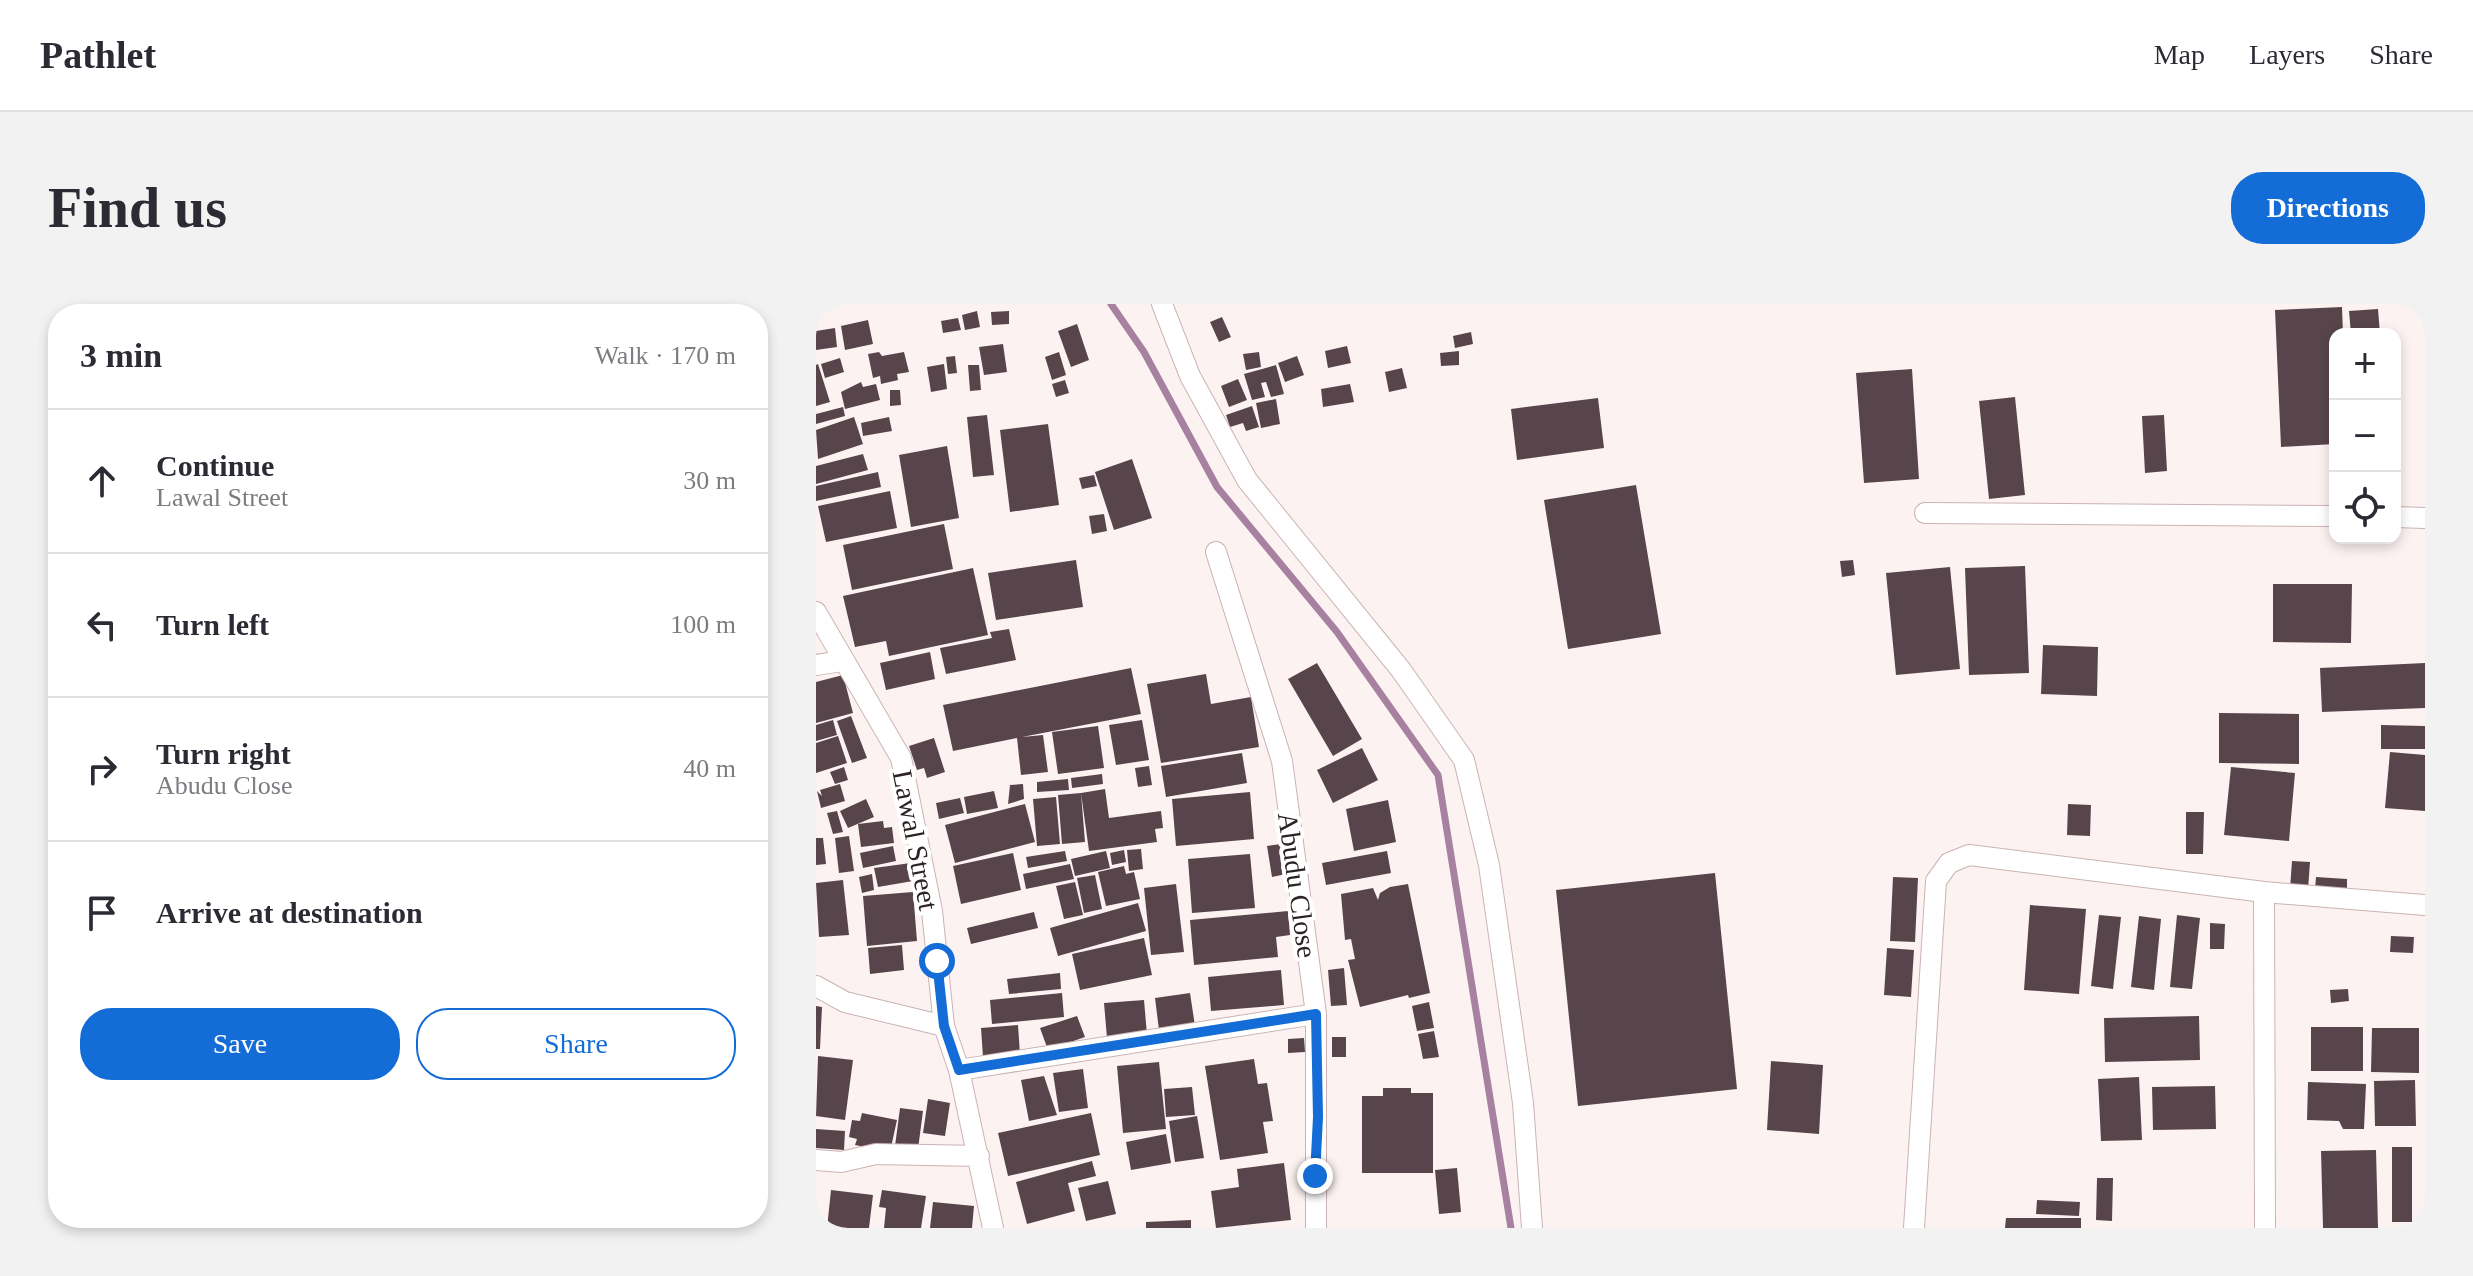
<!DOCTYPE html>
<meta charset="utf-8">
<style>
:root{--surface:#fff;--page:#f2f2f3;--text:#2b2b33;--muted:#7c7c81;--line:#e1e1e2;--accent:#146cd6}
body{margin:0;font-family:Georgia,serif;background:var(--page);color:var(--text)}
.controls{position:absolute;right:24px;top:24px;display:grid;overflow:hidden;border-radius:16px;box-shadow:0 4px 12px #0003}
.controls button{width:72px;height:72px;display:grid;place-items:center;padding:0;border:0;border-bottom:2px solid var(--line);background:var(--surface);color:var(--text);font:40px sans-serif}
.stop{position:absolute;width:24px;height:24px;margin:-18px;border:6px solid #146cd6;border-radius:50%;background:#fff}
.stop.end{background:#146cd6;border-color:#fff;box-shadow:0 2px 8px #0008}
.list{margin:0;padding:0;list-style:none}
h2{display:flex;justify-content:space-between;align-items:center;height:104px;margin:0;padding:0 32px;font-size:34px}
h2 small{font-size:26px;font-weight:400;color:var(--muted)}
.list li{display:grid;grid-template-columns:52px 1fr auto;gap:24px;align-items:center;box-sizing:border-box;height:144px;padding:0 32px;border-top:2px solid var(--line)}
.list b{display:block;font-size:30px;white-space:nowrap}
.list p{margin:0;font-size:26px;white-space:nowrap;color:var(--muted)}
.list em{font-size:26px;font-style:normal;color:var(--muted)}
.actions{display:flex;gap:16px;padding:24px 32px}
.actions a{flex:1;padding:18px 0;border:2px solid var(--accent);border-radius:32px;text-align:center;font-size:28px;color:var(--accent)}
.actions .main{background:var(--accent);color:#fff}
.icon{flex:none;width:44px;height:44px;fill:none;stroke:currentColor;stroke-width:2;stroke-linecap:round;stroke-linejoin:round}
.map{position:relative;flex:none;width:1609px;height:924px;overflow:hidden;border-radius:32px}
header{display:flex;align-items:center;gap:48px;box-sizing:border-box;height:112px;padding:0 40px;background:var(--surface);border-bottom:2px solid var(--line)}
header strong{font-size:38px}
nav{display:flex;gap:44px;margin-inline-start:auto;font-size:28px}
.intro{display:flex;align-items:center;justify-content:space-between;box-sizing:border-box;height:192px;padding:0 48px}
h1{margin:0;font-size:56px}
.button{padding:20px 36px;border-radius:32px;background:var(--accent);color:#fff;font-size:28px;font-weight:700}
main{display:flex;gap:48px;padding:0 48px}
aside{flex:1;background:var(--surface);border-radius:32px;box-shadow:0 4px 12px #0003}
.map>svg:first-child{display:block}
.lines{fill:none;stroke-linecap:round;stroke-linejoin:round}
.stream{stroke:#a681a0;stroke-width:7}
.building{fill:#58454c}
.minor-casing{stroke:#cbb3b3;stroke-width:22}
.minor{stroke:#fff;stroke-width:20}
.route{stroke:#146cd6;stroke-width:10}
.labels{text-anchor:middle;stroke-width:8;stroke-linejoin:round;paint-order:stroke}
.street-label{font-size:28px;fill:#2c2323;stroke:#fff}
</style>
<header>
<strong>Pathlet</strong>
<nav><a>Map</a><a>Layers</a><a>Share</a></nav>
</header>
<div class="intro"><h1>Find us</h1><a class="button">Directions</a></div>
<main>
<aside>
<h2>3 min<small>Walk · 170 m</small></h2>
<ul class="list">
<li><svg class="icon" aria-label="ahead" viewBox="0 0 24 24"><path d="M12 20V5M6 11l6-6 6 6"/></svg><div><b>Continue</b><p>Lawal Street</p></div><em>30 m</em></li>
<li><svg class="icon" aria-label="left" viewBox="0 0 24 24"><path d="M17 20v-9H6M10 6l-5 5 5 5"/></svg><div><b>Turn left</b></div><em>100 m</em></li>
<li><svg class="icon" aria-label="right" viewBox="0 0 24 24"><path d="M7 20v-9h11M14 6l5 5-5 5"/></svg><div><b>Turn right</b><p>Abudu Close</p></div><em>40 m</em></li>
<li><svg class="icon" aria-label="arrive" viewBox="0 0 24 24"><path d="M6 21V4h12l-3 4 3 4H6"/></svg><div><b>Arrive at destination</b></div></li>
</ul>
<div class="actions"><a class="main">Save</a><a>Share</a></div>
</aside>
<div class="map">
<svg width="1609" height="924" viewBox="0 0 1609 924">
<rect width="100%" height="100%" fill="#fdf2f2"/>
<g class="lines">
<path class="stream" d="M 295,0 L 328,48 L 401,183 L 521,328 L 622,471 L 695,924"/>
</g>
<path class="building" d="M 1526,3 L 1527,30 L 1519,30 L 1519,140 L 1465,143 L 1459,6 Z
M 1562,5 L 1564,30 L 1535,30 L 1533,7 Z
M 161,7 L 164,23 L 149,26 L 146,11 Z
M 193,7 L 193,20 L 176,21 L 175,8 Z
M 406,13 L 415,33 L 403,38 L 394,18 Z
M 142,14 L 145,26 L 127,29 L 125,17 Z
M 52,16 L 57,40 L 29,46 L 25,22 Z
M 261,20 L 273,56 L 255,63 L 242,27 Z
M 19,24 L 21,43 L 0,46 L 0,27 Z
M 655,28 L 657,40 L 639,44 L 637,32 Z
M 187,40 L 191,68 L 168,71 L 163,43 Z
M 531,42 L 535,59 L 512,64 L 509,47 Z
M 643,47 L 643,61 L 625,62 L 624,49 Z
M 63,48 L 66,52 L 88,48 L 93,68 L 81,70 L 82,76 L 65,80 L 64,72 L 57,74 L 52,50 Z
M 243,48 L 250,71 L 236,76 L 229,53 Z
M 443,48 L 445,63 L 430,66 L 427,50 Z
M 139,52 L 141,69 L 132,70 L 130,53 Z
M 481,52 L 488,71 L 469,78 L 462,59 Z
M 24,54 L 28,68 L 9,74 L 5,60 Z
M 2,60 L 14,98 L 0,102 L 0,61 Z
M 128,60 L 131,85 L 115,88 L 111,63 Z
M 152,61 L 163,61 L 165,86 L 154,87 Z
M 460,61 L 468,90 L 455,93 L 450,78 L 445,79 L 449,93 L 436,96 L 428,70 Z
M 586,64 L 591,84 L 573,88 L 569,68 Z
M 1096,65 L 1103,175 L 1048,179 L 1040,69 Z
M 422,75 L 431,96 L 413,103 L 405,82 Z
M 249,76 L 253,89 L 240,93 L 236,80 Z
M 45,78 L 47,83 L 60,80 L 64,96 L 29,105 L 25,88 Z
M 534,80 L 538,98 L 507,103 L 505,85 Z
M 74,86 L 84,86 L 85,101 L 74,102 Z
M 1199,93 L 1209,191 L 1173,195 L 1163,97 Z
M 782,94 L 788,144 L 701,156 L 695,105 Z
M 460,95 L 464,120 L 445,124 L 440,99 Z
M 436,102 L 443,123 L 430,127 L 427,119 L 414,123 L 410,111 Z
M 27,103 L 29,112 L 0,120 L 0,110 Z
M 171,111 L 178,171 L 157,173 L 151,113 Z
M 1348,111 L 1351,167 L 1329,169 L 1326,112 Z
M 38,113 L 47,140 L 2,155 L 0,126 Z
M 73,113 L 76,127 L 47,132 L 45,119 Z
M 232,120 L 243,201 L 194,208 L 184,126 Z
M 131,142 L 143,214 L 95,223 L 83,151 Z
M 47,150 L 52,166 L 0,180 L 0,162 Z
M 316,155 L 336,214 L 298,226 L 279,168 Z
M 62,168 L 65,183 L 0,197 L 0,182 Z
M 278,171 L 281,182 L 266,185 L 263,174 Z
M 820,181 L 845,330 L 752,345 L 728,196 Z
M 74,187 L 81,224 L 10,238 L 2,202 Z
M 288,210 L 291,227 L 276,230 L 273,212 Z
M 128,220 L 137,265 L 36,286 L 27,241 Z
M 260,256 L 267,303 L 180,316 L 172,269 Z
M 1037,256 L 1039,271 L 1026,273 L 1024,257 Z
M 1209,262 L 1213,369 L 1153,371 L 1149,264 Z
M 1134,263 L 1144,365 L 1080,371 L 1070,269 Z
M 157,264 L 172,331 L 73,352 L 70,337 L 39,343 L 27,292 Z
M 1457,280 L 1536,280 L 1535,339 L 1457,338 Z
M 193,325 L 200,356 L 130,370 L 124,344 L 176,334 L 174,328 Z
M 1227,341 L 1282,343 L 1281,392 L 1225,390 Z
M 114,348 L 119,375 L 70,386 L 64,359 Z
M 501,359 L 546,435 L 517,452 L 472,375 Z
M 1609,359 L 1609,404 L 1506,408 L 1504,364 Z
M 315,364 L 325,410 L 206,433 L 227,431 L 232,468 L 205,471 L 201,434 L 137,447 L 127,401 Z
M 390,370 L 395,400 L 435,393 L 443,443 L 345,459 L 331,380 Z
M 27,371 L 37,409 L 0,419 L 0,378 Z
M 1403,409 L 1483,410 L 1483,460 L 1403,459 Z
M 35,412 L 51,454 L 36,459 L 21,417 Z
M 17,416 L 21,431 L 0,437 L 0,421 Z
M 326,416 L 333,456 L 300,461 L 293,421 Z
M 1565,421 L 1609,422 L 1609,445 L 1565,445 Z
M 282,422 L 288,464 L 242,470 L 236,428 Z
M 22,432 L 31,459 L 0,469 L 0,439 Z
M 118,434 L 129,468 L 111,474 L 108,464 L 101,466 L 93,442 Z
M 546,444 L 562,476 L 517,499 L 501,466 Z
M 1574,448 L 1609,451 L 1609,507 L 1569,504 Z
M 426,449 L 431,479 L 350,493 L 345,462 Z
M 333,462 L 336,481 L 322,483 L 319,464 Z
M 28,463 L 32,476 L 19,480 L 14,468 Z
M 1415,463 L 1479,469 L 1473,537 L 1408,531 Z
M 286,470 L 287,480 L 256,484 L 255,474 Z
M 252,475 L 253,486 L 221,488 L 221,478 Z
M 24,480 L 29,497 L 5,504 L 1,487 L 6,492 L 4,486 Z
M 207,480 L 208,495 L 192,500 L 194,481 Z
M 289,485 L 293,514 L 345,507 L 347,524 L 339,525 L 341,538 L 273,547 L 265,489 Z
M 178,487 L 182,504 L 151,510 L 148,493 Z
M 434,488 L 438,535 L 360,542 L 356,495 Z
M 265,489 L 269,538 L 246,540 L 242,491 Z
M 240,493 L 244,540 L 221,542 L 217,495 Z
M 144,494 L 148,509 L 123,515 L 120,499 Z
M 50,495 L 58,513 L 32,524 L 24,507 Z
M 572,496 L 580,538 L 538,547 L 530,505 Z
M 209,500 L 219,538 L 139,559 L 129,521 Z
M 1252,500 L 1275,501 L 1274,532 L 1251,531 Z
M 21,507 L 27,528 L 17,530 L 11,509 Z
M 1370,508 L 1388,508 L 1387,550 L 1370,550 Z
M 67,517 L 68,524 L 76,523 L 78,539 L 45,543 L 42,520 Z
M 33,532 L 38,567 L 23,569 L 19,534 Z
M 0,534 L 7,534 L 10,560 L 0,561 Z
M 465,540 L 470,570 L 456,573 L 451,542 Z
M 77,542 L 80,557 L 47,564 L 44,549 Z
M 325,545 L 327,565 L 313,567 L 311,546 Z
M 308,546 L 310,558 L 296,561 L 294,549 Z
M 249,547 L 251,557 L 212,564 L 210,553 Z
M 290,547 L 294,564 L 259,572 L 255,555 Z
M 571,547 L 575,569 L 510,581 L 506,559 Z
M 197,549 L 205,586 L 145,600 L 137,562 Z
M 434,550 L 439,604 L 376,609 L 372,555 Z
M 1476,557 L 1494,558 L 1492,586 L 1474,585 Z
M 95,559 L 97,577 L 62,583 L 58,564 Z
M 254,560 L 258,575 L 210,585 L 207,570 Z
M 308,562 L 310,570 L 318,568 L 324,595 L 290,602 L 282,568 Z
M 899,569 L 921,785 L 762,802 L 740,586 Z
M 56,570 L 58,586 L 46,589 L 43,573 Z
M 279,571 L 286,605 L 268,609 L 261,574 Z
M 1077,573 L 1102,574 L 1099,638 L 1074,637 Z
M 1500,573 L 1531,575 L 1531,588 L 1499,586 Z
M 27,576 L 33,631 L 3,633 L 0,579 Z
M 259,578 L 267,611 L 248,615 L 240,582 Z
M 360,580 L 368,648 L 335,651 L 328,584 Z
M 592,580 L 614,689 L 593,694 L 592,691 L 544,703 L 532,656 L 539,655 L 535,635 L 529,636 L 525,590 L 557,584 L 562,596 L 564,589 L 574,583 Z
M 97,588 L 101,637 L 51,642 L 47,592 Z
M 322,599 L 330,627 L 242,652 L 234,624 Z
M 1214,601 L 1270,605 L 1263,690 L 1208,686 Z
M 472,607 L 474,631 L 460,633 L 462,653 L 378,661 L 374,616 Z
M 218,608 L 222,624 L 155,640 L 151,624 Z
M 1283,611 L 1305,613 L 1297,685 L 1275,682 Z
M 1361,611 L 1384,614 L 1376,685 L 1354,683 Z
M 1323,612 L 1345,615 L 1338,686 L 1315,683 Z
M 1394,619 L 1409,620 L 1408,645 L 1394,645 Z
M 1575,632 L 1598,633 L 1597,649 L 1574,648 Z
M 328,634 L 336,671 L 264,686 L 256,650 Z
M 86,641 L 88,666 L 54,670 L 52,644 Z
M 1071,644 L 1098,646 L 1095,693 L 1068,691 Z
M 528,664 L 531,701 L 515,702 L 512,666 Z
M 465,666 L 468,701 L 395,707 L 392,673 Z
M 244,669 L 245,685 L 193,690 L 191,675 Z
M 1532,685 L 1533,697 L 1515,699 L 1514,686 Z
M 246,689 L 248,713 L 176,720 L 174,696 Z
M 374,689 L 379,722 L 343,726 L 339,694 Z
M 328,696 L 331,731 L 291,734 L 288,699 Z
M 613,698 L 618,724 L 601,727 L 596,702 Z
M 0,702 L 6,703 L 4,745 L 0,745 Z
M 261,712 L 269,733 L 232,746 L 224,724 Z
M 1383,712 L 1384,756 L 1289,758 L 1288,714 Z
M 202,721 L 204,750 L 167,753 L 165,724 Z
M 1495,723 L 1547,723 L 1547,767 L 1495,767 Z
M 1556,724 L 1603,724 L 1603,769 L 1555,768 Z
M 618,727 L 623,753 L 607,755 L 602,730 Z
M 516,733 L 530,733 L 530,753 L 516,753 Z
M 488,734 L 489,748 L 472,749 L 472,735 Z
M 2,752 L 37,756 L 29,816 L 0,812 Z
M 438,755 L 442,780 L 451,779 L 457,817 L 447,818 L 452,849 L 404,856 L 389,762 Z
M 955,757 L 1007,761 L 1003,830 L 951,826 Z
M 343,758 L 350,825 L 307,829 L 301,762 Z
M 267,765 L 272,804 L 243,808 L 237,769 Z
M 228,772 L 241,811 L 213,817 L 205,776 Z
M 1323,773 L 1326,836 L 1285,837 L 1282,775 Z
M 1599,776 L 1600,822 L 1559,822 L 1558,777 Z
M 1492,778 L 1550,780 L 1548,825 L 1527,825 L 1523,817 L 1491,816 Z
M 1399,782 L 1400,825 L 1337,826 L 1336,783 Z
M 376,783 L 379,811 L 350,813 L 348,785 Z
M 567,784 L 595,784 L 595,789 L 617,789 L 617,869 L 546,869 L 546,792 L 567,792 Z
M 112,795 L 134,799 L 129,832 L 107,829 Z
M 84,804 L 107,807 L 102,845 L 79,842 Z
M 46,809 L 81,816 L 74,848 L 39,841 L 41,835 L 33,833 L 36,816 L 44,817 Z
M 275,809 L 284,851 L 192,872 L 182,829 Z
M 381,812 L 388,854 L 359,858 L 353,817 Z
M 0,825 L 29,827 L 28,846 L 0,844 Z
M 350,830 L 355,859 L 315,866 L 310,838 Z
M 1576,843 L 1596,843 L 1596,918 L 1576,918 Z
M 1560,846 L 1562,924 L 1507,924 L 1505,847 Z
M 276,857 L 280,872 L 252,879 L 259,907 L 211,920 L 200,878 Z
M 468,859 L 475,916 L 400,924 L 395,887 L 423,883 L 421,865 Z
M 641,864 L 645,908 L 623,910 L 619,866 Z
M 1281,874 L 1297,874 L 1296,917 L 1280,916 Z
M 292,877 L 300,910 L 270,917 L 262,884 Z
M 15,886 L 57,891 L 53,924 L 11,924 Z
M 66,886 L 110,892 L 105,924 L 68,924 L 70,904 L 63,903 Z
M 1221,896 L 1264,898 L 1263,912 L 1220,910 Z
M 117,898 L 158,902 L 156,924 L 114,924 Z
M 1190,914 L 1265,914 L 1265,924 L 1189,924 Z
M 375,916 L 375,924 L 330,924 L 330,918 Z"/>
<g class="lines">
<g class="minor-casing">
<path id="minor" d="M 346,0 L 374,72 L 431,176 L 585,366 L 648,456 L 673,561 L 707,799 L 716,924
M 1109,209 L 1519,212
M 1579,213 L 1609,214
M 400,248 L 466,457 L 500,710 L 500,924
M 0,308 L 85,454 L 116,607 L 128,722 L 143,766 L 177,924
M 0,361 L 26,357
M 1448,588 L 1449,924
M 0,682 L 29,698 L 128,722
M 143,766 L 500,710
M 0,856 L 25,858 L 60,850 L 163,852
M 1098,924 L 1120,577 L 1133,559 L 1153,551 L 1448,588 L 1609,601"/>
</g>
<use href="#minor" class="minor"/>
</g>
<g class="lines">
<path class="route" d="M 121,657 L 128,722 L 143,766 L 500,710 L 502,813 L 499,872"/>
</g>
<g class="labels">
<g class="street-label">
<text transform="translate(100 536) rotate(79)" y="10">Lawal Street</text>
<text transform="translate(482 581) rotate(82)" y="10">Abudu Close</text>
</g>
</g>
</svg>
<div class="controls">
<button>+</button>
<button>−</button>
<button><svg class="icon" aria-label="locate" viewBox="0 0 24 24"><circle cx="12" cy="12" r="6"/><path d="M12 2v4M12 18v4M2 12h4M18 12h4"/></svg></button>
</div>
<div class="stop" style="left:121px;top:657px"></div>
<div class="stop end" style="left:499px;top:872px"></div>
</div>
</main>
